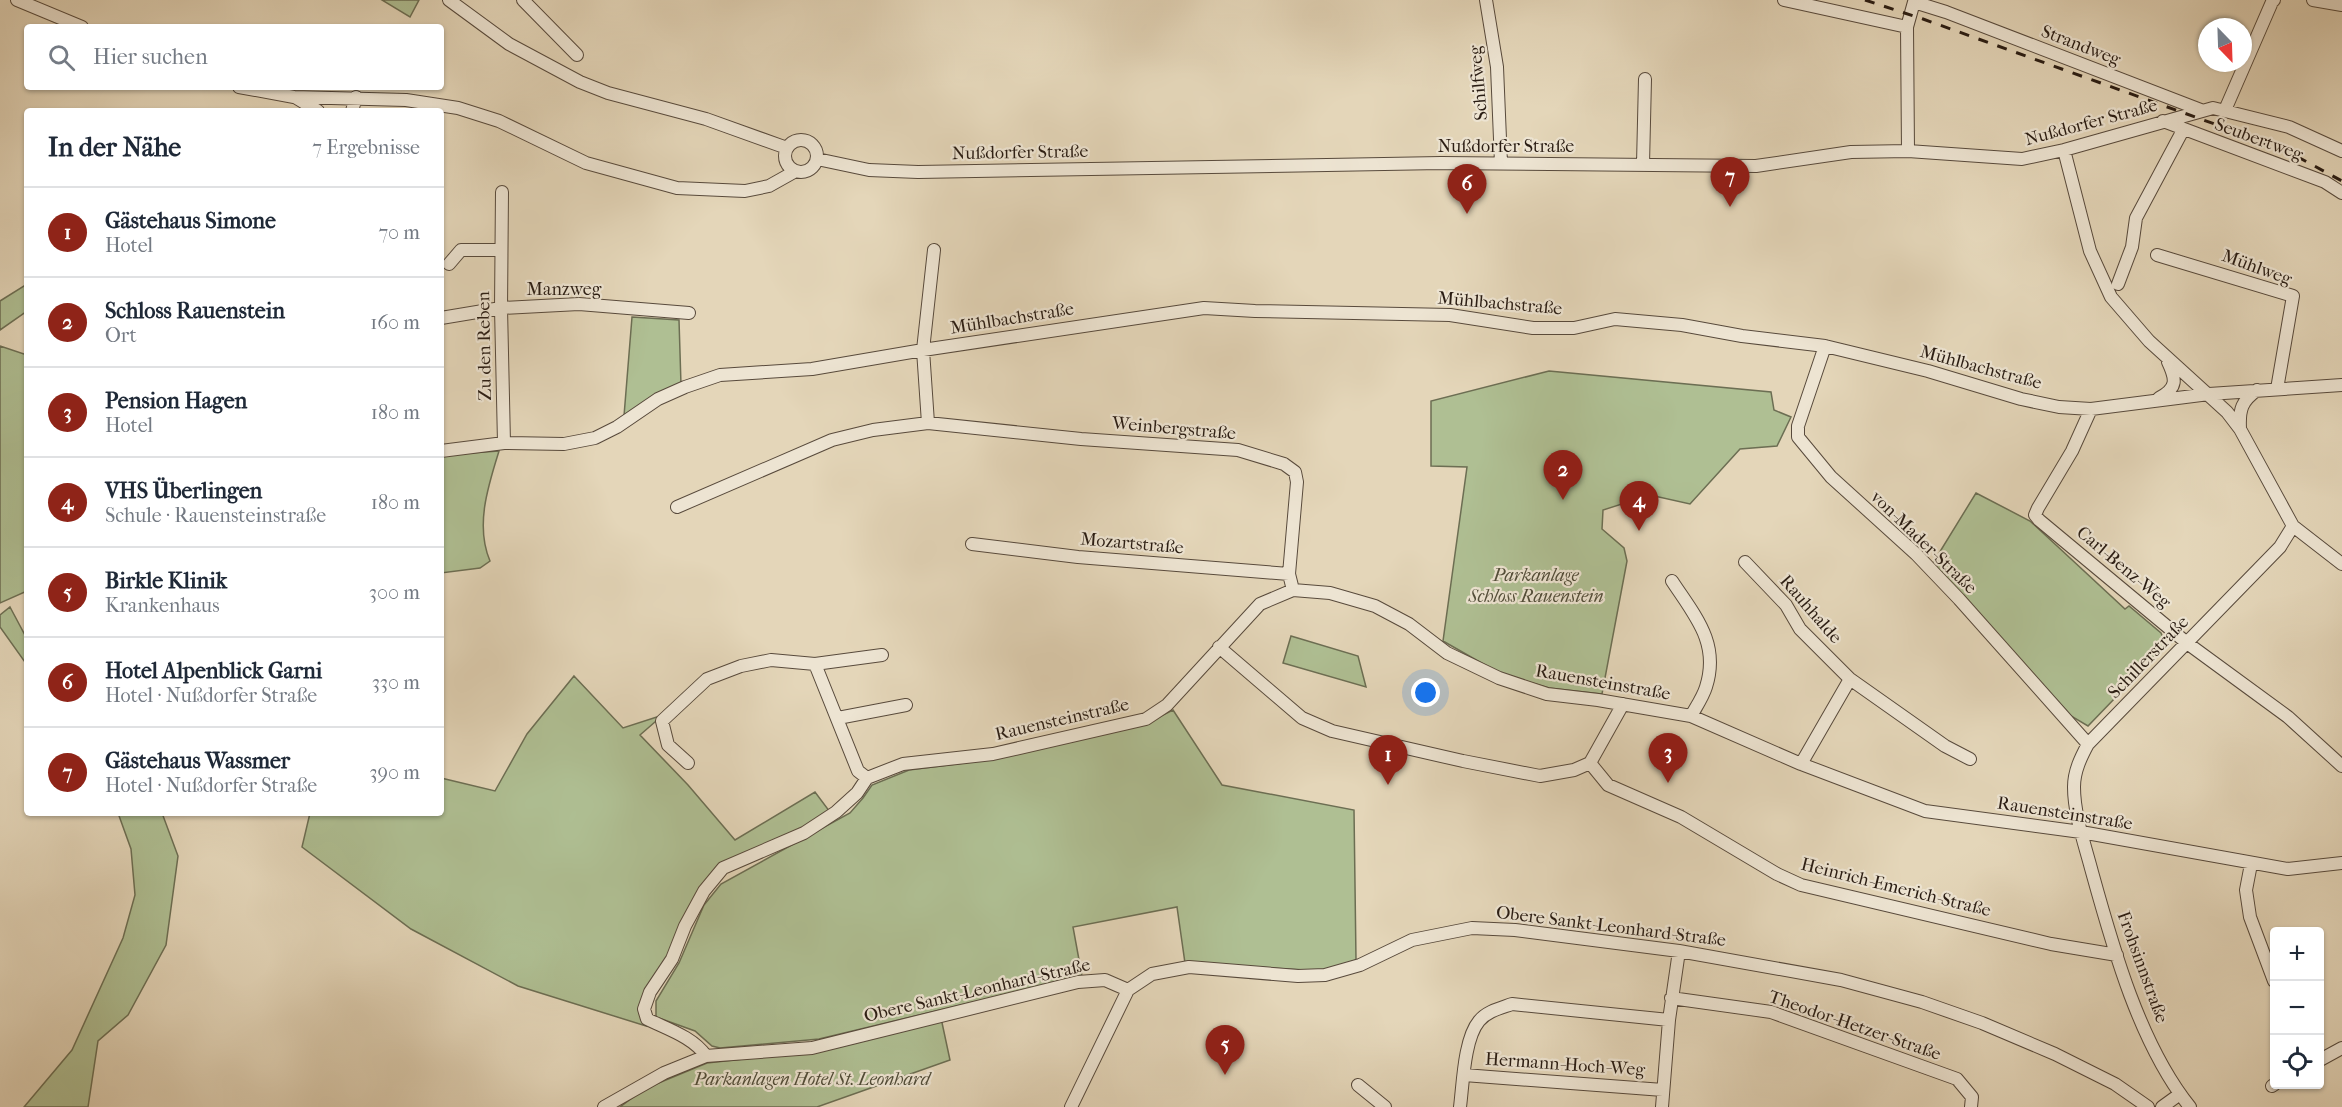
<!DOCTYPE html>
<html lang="de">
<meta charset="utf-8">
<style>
:root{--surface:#fff;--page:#f6f6f7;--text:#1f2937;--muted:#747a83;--line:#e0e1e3;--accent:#8f2418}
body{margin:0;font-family:"IM FELL French Canon",serif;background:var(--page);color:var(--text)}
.controls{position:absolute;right:18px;bottom:18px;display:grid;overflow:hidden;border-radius:6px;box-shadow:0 2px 4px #0004}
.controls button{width:54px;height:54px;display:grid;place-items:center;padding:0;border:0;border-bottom:2px solid var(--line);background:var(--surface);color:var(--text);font:30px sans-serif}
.compass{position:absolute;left:2198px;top:18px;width:54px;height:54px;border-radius:50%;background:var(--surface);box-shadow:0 2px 4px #0004;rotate:157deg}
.you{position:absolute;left:1426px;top:693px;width:21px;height:21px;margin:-15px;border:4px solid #fff;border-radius:50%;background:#1a73e8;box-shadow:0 0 0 9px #1a73e833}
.badge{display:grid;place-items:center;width:39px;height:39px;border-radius:50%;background:var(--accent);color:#fff;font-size:20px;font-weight:700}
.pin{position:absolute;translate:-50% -50px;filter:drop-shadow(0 2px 3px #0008)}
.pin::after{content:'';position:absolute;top:32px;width:21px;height:18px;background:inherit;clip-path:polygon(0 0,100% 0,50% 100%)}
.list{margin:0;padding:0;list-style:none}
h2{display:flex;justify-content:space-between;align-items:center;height:78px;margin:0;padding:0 24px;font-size:26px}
h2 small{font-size:20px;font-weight:400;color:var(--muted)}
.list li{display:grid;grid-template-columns:39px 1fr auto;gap:18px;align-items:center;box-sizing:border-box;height:90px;padding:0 24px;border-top:2px solid var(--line)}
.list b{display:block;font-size:22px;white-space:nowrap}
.list p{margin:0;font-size:20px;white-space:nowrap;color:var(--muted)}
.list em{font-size:20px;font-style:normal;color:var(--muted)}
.icon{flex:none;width:33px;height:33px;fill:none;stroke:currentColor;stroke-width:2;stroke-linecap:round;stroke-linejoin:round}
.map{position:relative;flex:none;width:2342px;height:1107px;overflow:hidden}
.search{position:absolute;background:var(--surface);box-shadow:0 2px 4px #0004;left:24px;top:24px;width:420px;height:66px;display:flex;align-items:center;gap:15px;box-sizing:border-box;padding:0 21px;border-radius:6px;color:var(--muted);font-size:22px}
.panel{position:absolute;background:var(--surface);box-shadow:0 2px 4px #0004;left:24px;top:108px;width:420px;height:708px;border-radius:6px}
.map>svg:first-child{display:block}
.green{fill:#afbf93;stroke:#6c6e53;stroke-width:1.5}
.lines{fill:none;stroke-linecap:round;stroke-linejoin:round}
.minor-casing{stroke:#584a3c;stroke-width:14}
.minor{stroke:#ede4d2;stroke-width:12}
.rail{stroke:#291c13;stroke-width:3;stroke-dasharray:10 10;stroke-linecap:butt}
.labels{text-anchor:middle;stroke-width:4.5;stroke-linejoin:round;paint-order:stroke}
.street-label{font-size:18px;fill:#291c13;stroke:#ede4d2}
.park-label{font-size:18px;font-style:italic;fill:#514d39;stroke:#ede4d2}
</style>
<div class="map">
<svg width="2342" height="1107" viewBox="0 0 2342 1107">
<rect width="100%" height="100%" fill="#e4d6b9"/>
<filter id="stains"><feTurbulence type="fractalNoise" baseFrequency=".00333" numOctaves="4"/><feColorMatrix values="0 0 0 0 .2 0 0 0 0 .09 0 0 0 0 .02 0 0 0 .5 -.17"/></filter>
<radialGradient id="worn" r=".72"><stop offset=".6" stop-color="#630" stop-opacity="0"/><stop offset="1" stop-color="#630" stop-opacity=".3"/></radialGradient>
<path class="green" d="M 382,0 L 419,0 L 410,17 Z
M 27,284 L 27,311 L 0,330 L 0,301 Z
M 632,317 L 679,320 L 681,385 L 624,416 Z
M 0,346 L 27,355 L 27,591 L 0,603 Z
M 1549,371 L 1771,392 L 1774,410 L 1791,417 L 1777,446 L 1740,449 L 1690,504 L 1650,495 L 1603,510 L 1602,529 L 1624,548 L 1627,561 L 1602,694 L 1549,688 L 1499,673 L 1443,641 L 1467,467 L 1431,466 L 1431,401 Z
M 499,451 C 488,486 475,526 490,561 L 480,568 L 441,573 L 441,455 Z
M 1976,493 L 2030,521 L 2125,609 L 2129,606 L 2161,633 L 2165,643 L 2144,668 L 2088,726 L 2071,716 L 1933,563 Z
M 10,607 L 27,639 L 27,665 L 0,627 L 0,615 Z
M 1291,636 L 1358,656 L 1366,687 L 1283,663 Z
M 574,676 L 623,728 L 663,715 L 640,735 L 688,785 L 735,840 L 815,792 L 830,812 L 808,827 L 717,867 L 639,1013 L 646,1026 L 518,986 L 411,929 L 302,847 L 310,813 L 441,813 L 441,778 L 495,791 L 527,734 Z
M 1173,710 L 1222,785 L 1354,810 L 1356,960 L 1323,971 L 1185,963 L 1177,907 L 1073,927 L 1082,976 L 819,1039 L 720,1048 L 712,1046 L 695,1031 L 656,1017 L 656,1001 L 679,963 L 704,905 L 721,884 L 850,813 L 863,798 L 872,785 L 909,770 L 972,762 L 1143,725 Z
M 118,813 L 162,813 L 178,856 L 166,945 L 128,1015 L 98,1041 L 88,1107 L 24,1107 L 72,1050 L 123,938 L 135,895 L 131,849 Z
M 941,1018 L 950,1060 L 817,1107 L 620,1107 L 644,1089 L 707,1063 L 807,1052 Z"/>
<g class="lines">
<g class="minor-casing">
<path id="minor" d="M 17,0 L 82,27
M 449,0 L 509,44 L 580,82 L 608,93 L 706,119 L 787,148
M 523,0 L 577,55
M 1486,0 L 1497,67 L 1501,163
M 1784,0 L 1907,27
M 2313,0 L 2342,5
M 239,87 L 294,97 L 406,100 L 458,108 L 499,121 L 586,163 L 677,188 L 745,191 L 769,186 L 794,172
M 295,97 L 318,111
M 2225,110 L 2272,2 L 2274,0
M 352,111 L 356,97
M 2163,121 L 2325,182 L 2342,193
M785 156a16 16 0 1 1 32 0a16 16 0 1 1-32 0Z
M 2064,150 L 2090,251 L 2111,297 L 2149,341 L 2227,412 L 2240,429 L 2293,526 L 2342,564
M 1908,151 L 1907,27 L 1914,2 L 1946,12 L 2201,110
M 817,159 L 869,170 L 918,172 L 1441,163 L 1756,166 L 1851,152 L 1908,151 L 2022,159 L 2064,150 L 2213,108 L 2289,127 L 2342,151
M 1643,164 L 1645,79
M 502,192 L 501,308 L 504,443
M 934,250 L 923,350 L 928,423 L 1081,439 L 1238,450 L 1284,464 L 1295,472 L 1297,482 L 1289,574 L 1293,590
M 2157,255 L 2293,296 L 2277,389
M 449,264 L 461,250 L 501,250
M 2118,284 L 2132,247 L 2136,218 L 2183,130
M 441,318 L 501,308 L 579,304 L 689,313
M 1825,346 L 1798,426 L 1798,437 L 1831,477 L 1916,554 L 1959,599 L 2088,744
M 2159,398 C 2178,388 2176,379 2168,362
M 2091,409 L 2072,451 L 2038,508 L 2035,515 L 2039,520 L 2187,643 L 2288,717 L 2342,766
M 2240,428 C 2239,409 2242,401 2257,390
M 441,451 L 504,443 L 564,444 L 595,438 L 617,427 L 658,399 L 685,387 L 720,375 L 812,369 L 923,350 L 1204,308 L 1255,311 L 1450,315 L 1533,328 L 1574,328 L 1615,319 L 1682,325 L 1742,336 L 1825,346 L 1928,371 L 2021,399 L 2059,407 L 2091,409 L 2209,394 L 2342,385
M 677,507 L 832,440 L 873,430 L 928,423
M 972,544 L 1078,557 L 1289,574
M 1745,562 L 1786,605 L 1800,629 L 1850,679 L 1801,764
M 1672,581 C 1695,616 1720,643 1706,687 C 1703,697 1696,707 1691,716
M 1219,647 L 1302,718 L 1332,731 L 1463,761 L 1540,776 L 1574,770 L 1590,763 L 1623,704
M 815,664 L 882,655
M 1850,679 L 1945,746 L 1970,759
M 838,718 L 906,705
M 688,763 L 668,745 L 662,721 L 707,679 L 741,666 L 771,660 L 815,664 L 858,771 L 867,778
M 1590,763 L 1608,785 L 1681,817 L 1777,874 L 1801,885 L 2051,944 L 2117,955
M 2251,864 L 2246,890 L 2250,917 L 2274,981
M 1671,998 L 1771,1012 L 1957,1079 L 1972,1097 L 1971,1107
M 706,1056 C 693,1037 667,1029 647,1019 L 644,1009 L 650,992 L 672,959 L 685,926 L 704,891 L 723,868 L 804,833 L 836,812 L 857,793 L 867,778 L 903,764 L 993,754 L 1146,719 L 1167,705 L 1260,604 L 1293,590 L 1330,593 L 1375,606 L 1409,624 L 1447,653 L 1499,678 L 1547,694 L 1598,700 L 1691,716 L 1801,764 L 1925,811 L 2081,832 L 2288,869 L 2342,863
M 2320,1060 L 2342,1048
M 1464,1075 L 1663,1090
M 1358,1085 L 1385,1107
M 2272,1086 L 2275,1084
M 604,1107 L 664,1073 L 706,1056 L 812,1048 L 1078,982 L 1105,980 L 1128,990
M 1071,1107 L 1128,990 L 1152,974 L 1189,967 L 1298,976 L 1325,975 L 1360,965 L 1412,940 L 1472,928 L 1515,930 L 1679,951 L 1841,980 L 1922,1002 L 1982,1023 L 2055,1054 L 2115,1084 L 2148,1107
M 1460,1107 C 1463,1084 1464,1039 1479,1021 C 1487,1011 1501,1008 1512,1004 L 1669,1020
M 1662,1107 L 1669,1020 L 1679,951
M 2162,1107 L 2180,1094
M 2190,1107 C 2140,1045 2113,948 2092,872 C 2085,845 2074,815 2074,787 C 2074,771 2081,757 2088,744 L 2280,547 L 2293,526"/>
</g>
<use href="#minor" class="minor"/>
<path class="rail" d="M 1865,0 L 1923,19 L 2234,131 L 2296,156 L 2342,181"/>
</g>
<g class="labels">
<g class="street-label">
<text transform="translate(2081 45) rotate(21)" y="6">Strandweg</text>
<text transform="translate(1478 83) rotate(-95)" y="6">Schilfweg</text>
<text transform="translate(2091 122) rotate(-15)" y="6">Nußdorfer Straße</text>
<text transform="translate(2259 139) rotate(20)" y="6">Seubertweg</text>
<text x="1506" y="152">Nußdorfer Straße</text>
<text transform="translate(1020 152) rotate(-1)" y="6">Nußdorfer Straße</text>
<text transform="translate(2257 267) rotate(20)" y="6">Mühlweg</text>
<text x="564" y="295">Manzweg</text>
<text transform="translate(1500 303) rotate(5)" y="6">Mühlbachstraße</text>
<text transform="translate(1012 318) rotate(-9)" y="6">Mühlbachstraße</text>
<text transform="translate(484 346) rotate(-91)" y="6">Zu den Reben</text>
<text transform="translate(1981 367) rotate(15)" y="6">Mühlbachstraße</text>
<text transform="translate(1174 428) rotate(5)" y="6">Weinbergstraße</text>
<text transform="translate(1924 542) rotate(44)" y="6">von-Mader-Straße</text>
<text transform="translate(1132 543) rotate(5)" y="6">Mozartstraße</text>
<text transform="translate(2124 567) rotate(40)" y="6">Carl-Benz-Weg</text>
<text transform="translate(1811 609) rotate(49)" y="6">Rauhhalde</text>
<text transform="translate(2148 657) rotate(-46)" y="6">Schillerstraße</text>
<text transform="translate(1603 682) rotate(10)" y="6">Rauensteinstraße</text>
<text transform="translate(1062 719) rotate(-13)" y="6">Rauensteinstraße</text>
<text transform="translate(2065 813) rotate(9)" y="6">Rauensteinstraße</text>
<text transform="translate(1896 887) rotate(14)" y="6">Heinrich-Emerich-Straße</text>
<text transform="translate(1611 926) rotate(7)" y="6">Obere Sankt-Leonhard-Straße</text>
<text transform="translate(2143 967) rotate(70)" y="6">Frohsinnstraße</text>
<text transform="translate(977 990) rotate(-13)" y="6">Obere Sankt-Leonhard-Straße</text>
<text transform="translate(1855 1025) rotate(19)" y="6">Theodor-Hetzer-Straße</text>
<text transform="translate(1565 1064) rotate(4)" y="6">Hermann-Hoch-Weg</text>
</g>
<g class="park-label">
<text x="1536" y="581">Parkanlage<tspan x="1536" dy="21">Schloss Rauenstein</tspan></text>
<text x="812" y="1085">Parkanlagen Hotel St. Leonhard</text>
</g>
</g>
<rect width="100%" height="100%" filter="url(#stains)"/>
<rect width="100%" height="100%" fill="url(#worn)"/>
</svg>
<div class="controls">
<button>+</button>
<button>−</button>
<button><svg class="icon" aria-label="locate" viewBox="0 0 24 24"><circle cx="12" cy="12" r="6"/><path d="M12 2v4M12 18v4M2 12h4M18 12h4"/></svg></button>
</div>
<svg class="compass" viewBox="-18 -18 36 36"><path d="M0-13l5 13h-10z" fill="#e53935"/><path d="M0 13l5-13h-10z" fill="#747a83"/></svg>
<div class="you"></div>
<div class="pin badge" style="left:1388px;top:785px">1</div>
<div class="pin badge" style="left:1563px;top:500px">2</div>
<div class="pin badge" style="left:1668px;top:783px">3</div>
<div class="pin badge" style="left:1639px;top:531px">4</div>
<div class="pin badge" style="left:1225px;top:1075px">5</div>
<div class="pin badge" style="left:1467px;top:214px">6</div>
<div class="pin badge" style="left:1730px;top:207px">7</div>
<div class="search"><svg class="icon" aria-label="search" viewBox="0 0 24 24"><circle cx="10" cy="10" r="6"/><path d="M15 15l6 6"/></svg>Hier suchen</div>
<section class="panel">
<h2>In der Nähe<small>7 Ergebnisse</small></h2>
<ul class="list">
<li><span class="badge">1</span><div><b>Gästehaus Simone</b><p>Hotel</p></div><em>70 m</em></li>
<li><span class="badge">2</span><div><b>Schloss Rauenstein</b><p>Ort</p></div><em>160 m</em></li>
<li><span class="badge">3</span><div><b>Pension Hagen</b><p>Hotel</p></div><em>180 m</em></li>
<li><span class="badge">4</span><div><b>VHS Überlingen</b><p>Schule · Rauensteinstraße</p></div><em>180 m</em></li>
<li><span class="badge">5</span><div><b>Birkle Klinik</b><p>Krankenhaus</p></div><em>300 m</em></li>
<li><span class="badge">6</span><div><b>Hotel Alpenblick Garni</b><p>Hotel · Nußdorfer Straße</p></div><em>330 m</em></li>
<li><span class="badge">7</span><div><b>Gästehaus Wassmer</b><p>Hotel · Nußdorfer Straße</p></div><em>390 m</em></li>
</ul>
</section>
</div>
